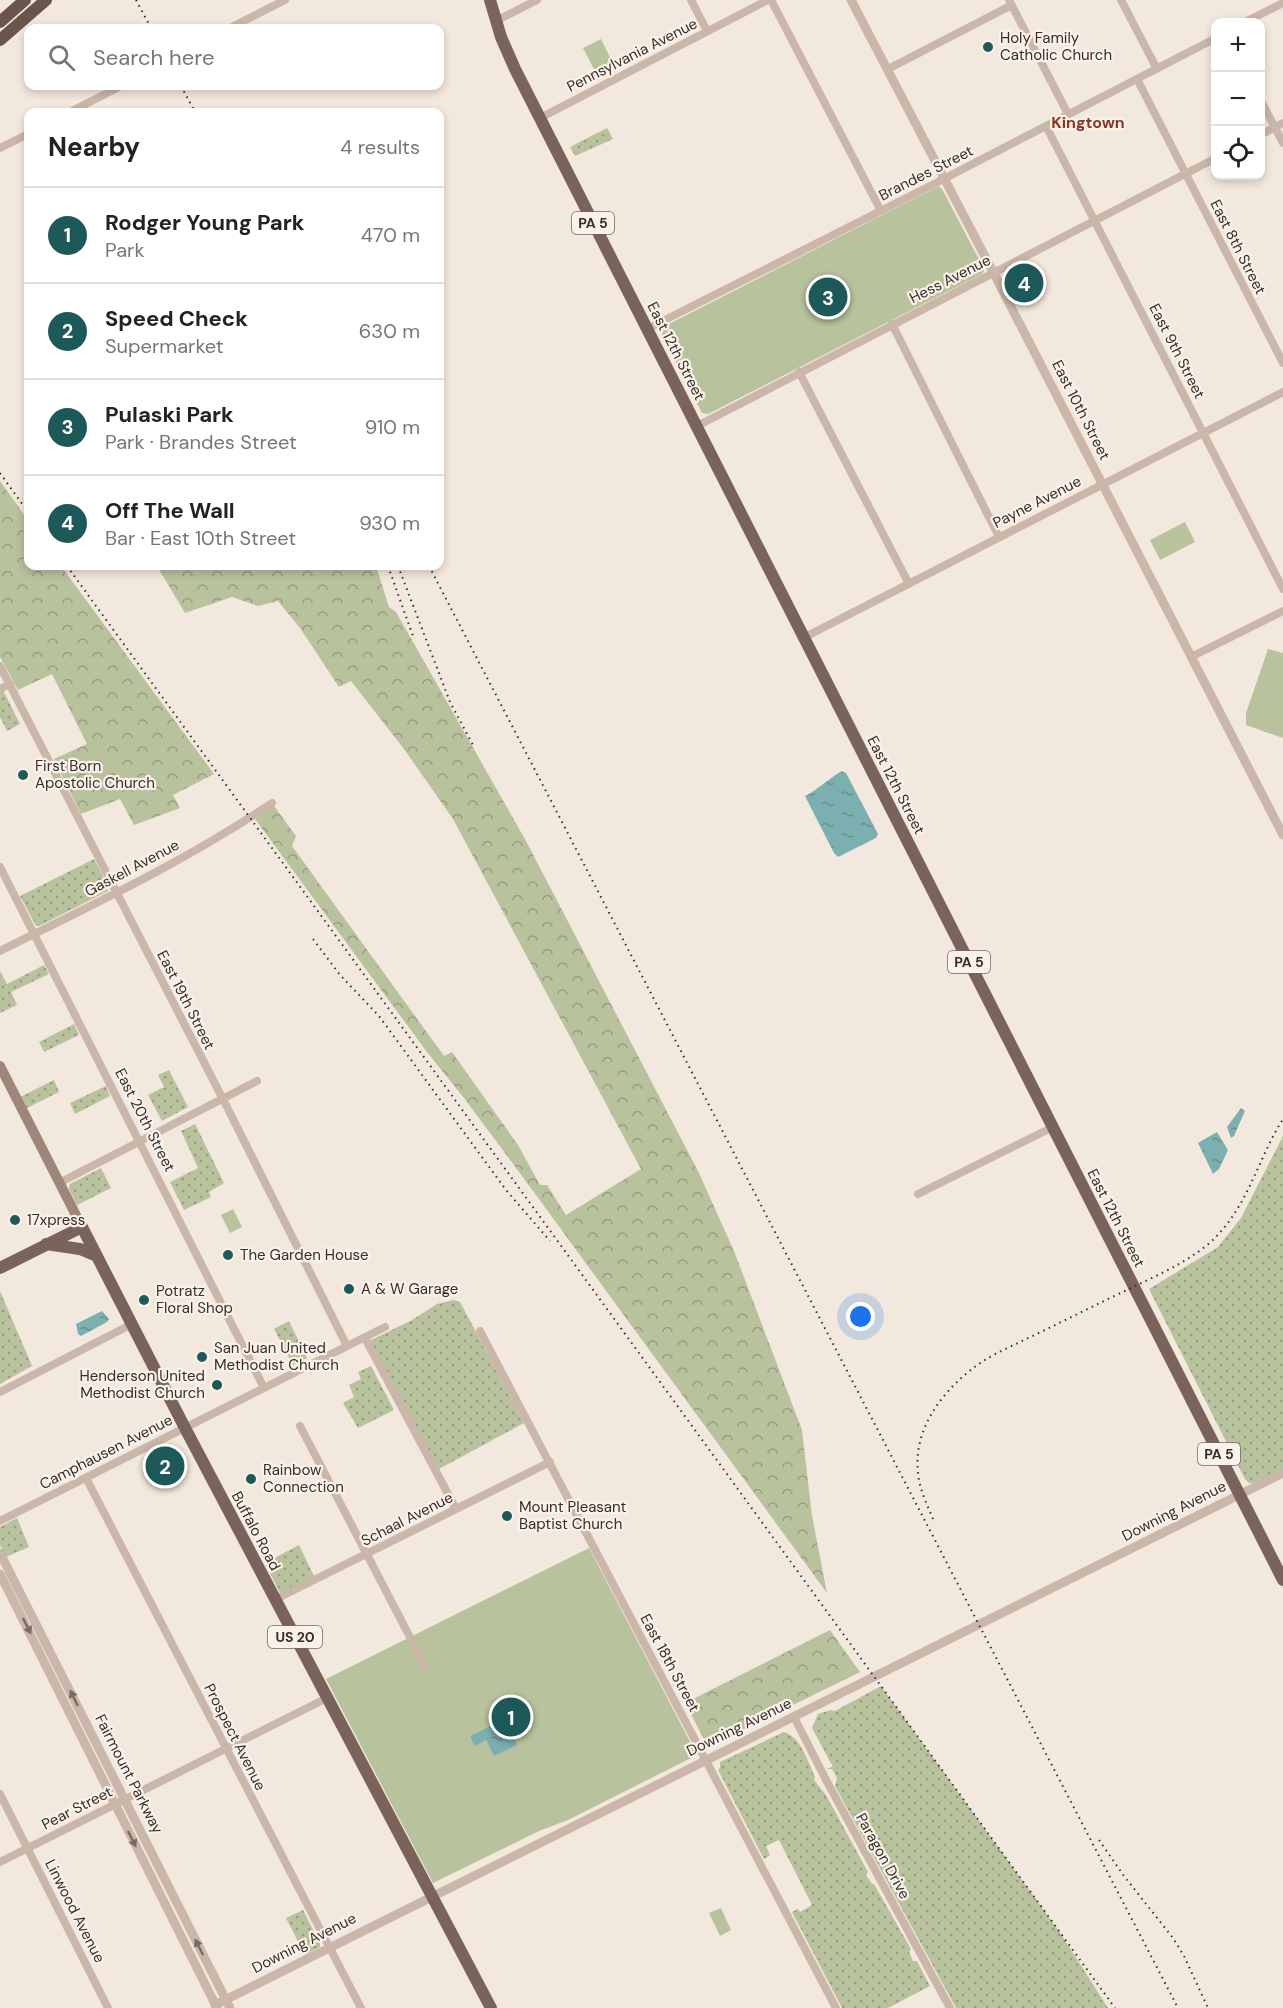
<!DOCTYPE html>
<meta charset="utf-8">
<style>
:root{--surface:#fff;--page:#f6f6f6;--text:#222;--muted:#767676;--line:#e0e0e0;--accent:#1e595a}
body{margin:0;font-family:"DM Sans",sans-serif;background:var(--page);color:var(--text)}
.controls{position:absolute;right:18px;top:18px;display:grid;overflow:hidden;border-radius:12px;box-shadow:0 3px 9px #0003}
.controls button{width:54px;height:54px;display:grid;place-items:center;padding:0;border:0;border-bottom:2px solid var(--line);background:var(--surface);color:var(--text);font:30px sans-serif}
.you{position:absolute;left:861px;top:1317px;width:21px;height:21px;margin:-15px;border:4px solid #fff;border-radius:50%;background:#1a73e8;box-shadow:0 0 0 9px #1a73e833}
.badge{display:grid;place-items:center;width:39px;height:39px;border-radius:50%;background:var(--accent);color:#fff;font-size:20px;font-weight:700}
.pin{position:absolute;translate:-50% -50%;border:3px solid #fff;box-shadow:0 2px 6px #0006}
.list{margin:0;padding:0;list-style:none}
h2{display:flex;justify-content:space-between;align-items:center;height:78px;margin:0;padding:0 24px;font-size:26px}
h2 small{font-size:20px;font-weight:400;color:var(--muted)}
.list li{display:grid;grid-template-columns:39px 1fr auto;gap:18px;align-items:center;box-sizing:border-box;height:96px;padding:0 24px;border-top:2px solid var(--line)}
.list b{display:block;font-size:22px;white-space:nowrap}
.list p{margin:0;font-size:20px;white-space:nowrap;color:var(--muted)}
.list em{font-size:20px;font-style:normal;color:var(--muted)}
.icon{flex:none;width:33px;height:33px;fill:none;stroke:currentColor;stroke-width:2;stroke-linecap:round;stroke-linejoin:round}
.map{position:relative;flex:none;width:1283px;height:2008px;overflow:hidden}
.search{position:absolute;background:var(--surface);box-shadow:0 3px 9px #0003;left:24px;top:24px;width:420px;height:66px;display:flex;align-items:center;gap:15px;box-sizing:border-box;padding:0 21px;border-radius:12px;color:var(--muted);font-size:22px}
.panel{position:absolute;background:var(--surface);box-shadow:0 3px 9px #0003;left:24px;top:108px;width:420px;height:462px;border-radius:12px}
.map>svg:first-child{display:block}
.grass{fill:url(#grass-dots)}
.forest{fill:url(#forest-crowns)}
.park{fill:#b8c29d}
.water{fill:url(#water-ripples)}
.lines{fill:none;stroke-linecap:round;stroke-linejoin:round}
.minor{stroke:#cbb7a9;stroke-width:8}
.tertiary{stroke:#cbb7a9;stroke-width:9}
.secondary{stroke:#9f867b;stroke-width:10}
.primary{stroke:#7a635a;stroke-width:12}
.trunk{stroke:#6a554d;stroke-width:12}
.rail{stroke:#382d29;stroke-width:2;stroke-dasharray:1.5 4.5;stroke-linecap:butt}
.oneway{fill:#7a6b63}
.poi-dot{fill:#1e595a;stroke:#faf2ea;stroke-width:2}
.labels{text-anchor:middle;stroke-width:4.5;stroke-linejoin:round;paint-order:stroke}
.shield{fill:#faf2ea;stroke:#726863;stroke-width:1.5}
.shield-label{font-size:14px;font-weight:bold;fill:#382d29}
.poi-label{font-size:15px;fill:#382d29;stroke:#faf2ea;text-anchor:start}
.street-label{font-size:15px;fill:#382d29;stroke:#faf2ea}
.neighbourhood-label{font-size:16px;font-weight:bold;fill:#883522;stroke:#faf2ea}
</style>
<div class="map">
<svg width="1283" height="2008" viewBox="0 0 1283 2008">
<defs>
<pattern id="grass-dots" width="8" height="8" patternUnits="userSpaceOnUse" patternTransform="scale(1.5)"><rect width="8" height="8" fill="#b8c29d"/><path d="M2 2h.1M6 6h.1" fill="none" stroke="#979e80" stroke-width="1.8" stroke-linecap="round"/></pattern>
<pattern id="forest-crowns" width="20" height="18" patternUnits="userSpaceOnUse" patternTransform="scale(1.5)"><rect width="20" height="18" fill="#b8c29d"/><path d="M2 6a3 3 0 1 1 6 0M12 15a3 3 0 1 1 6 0" fill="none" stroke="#979e80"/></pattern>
<pattern id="water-ripples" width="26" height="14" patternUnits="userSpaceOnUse" patternTransform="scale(1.5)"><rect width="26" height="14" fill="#7cb0b0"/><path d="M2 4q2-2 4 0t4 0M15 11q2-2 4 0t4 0" fill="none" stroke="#67908f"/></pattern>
</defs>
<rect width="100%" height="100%" fill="#f3e8de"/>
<path class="grass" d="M 607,128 L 613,139 L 575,156 L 570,147 Z
M 3,690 L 20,724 L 7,731 L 0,717 L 0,692 Z
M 94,859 L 108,885 L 108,891 L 39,926 L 36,926 L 20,896 Z
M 44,965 L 49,974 L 11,992 L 17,1005 L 0,1013 L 0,971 L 7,984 Z
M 74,1024 L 79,1035 L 44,1052 L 39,1042 Z
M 169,1070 L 188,1107 L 162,1121 L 148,1095 L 164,1087 L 158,1075 Z
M 54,1080 L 59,1092 L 27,1108 L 20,1097 Z
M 106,1086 L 110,1096 L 75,1114 L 70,1103 Z
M 195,1124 L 224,1183 L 209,1192 L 211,1197 L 184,1210 L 170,1182 L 198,1168 L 181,1131 Z
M 1283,1136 L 1283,1469 L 1253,1483 L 1249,1483 L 1245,1479 L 1149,1289 L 1218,1247 L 1241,1218 Z
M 101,1168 L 111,1188 L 77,1205 L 69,1189 L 70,1184 Z
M 0,1291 L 32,1366 L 0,1384 Z
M 454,1300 L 460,1302 L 524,1423 L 439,1469 L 369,1341 L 412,1320 L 437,1304 Z
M 289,1321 L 307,1358 L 293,1365 L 274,1329 Z
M 371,1366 L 394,1410 L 358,1428 L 343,1403 L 354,1397 L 349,1385 L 361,1379 L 358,1372 Z
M 17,1518 L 29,1547 L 6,1557 L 0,1545 L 0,1527 Z
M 299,1545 L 314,1576 L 280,1593 L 265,1563 Z
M 881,1686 L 1059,1931 L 1108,2008 L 956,2008 L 835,1786 L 837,1778 L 832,1769 L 826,1769 L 833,1767 L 812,1728 L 818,1714 L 831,1710 L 835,1711 Z
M 784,1732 C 801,1737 808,1762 815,1777 L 814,1780 L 826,1795 L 868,1872 L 866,1875 L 872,1884 L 874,1884 L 911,1949 L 909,1952 L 913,1961 L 917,1961 L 930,1986 L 888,2008 L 842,2008 L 792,1912 L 798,1909 L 800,1912 L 812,1905 L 779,1840 L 766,1846 L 770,1855 L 764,1859 L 718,1770 L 720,1768 L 720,1762 Z
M 303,1910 L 320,1943 L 320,1947 L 305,1955 L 286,1918 Z"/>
<path class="forest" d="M 0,481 L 28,520 L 28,566 L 61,566 L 214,774 L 173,795 L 180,808 L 134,825 L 120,799 L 81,814 L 54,759 L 87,744 L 52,674 L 18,690 L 0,657 Z
M 157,566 L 376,566 L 389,607 L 396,612 L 526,841 L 699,1173 L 734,1251 L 802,1430 L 812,1516 L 827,1593 L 525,1180 L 464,1098 L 427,1052 L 255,819 L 274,806 L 296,836 L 292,846 L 444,1056 L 452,1052 L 518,1145 L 540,1185 L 547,1185 L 566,1215 L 641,1169 L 453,819 L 404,749 L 351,681 L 339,687 L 300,628 L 278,601 L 258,606 L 232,597 L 185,613 Z
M 830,1630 L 860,1672 L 708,1747 L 685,1703 Z"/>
<path class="park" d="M 601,39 L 612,62 L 595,71 L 583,48 Z
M 939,186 L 942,189 L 983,267 L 984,271 L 982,274 L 708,414 L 702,413 L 662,335 L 663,327 Z
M 1185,522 L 1195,542 L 1160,560 L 1150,540 Z
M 1268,649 L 1283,653 L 1283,738 L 1246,725 L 1246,713 Z
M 233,1209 L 242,1227 L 230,1233 L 221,1215 Z
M 589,1548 L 697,1755 L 568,1820 L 539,1831 L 433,1883 L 326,1679 Z
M 721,1908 L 731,1930 L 720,1936 L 709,1913 Z"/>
<path class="water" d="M 842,771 L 846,773 L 878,834 L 876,838 L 838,857 L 834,853 L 805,796 C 819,789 829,778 842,771 Z
M 1241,1108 L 1245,1111 L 1234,1136 L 1231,1138 L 1227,1127 Z
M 1217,1132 L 1228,1150 L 1219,1169 L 1213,1174 L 1198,1143 Z
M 102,1311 L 109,1319 L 107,1322 L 81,1336 L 78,1334 L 76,1324 Z
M 495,1724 L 502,1736 L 511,1732 L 517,1745 L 494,1756 L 486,1740 L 475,1746 L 470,1736 Z"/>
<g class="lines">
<path class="minor" d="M 691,0 L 707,31
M 771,0 L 881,211
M 1009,0 L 1068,114
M 1121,0 L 1157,69
M 496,21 L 537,0
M 1245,22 L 1283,3
M 230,28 L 285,0
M 888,69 L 1012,5
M 1137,79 L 1283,363
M 1260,99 L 1283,143
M 70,112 L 121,86
M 540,118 L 768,0
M 1046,126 L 1283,589
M 1260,135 L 1283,123
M 0,148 L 28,134
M 892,324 L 999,537
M 647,329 L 932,185 L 1216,38
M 799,372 L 909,584
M 697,426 L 1216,158
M 805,637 L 1283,392
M 1191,657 L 1283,611
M 0,666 L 227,1107 L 347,1346
M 0,689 L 10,684
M 0,867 L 264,1388
M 0,951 C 92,905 186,861 272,803
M 59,1183 L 257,1081
M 918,1194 L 1053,1127
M 480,1331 L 836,2008
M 365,1338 L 456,1509
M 0,1392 L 132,1324
M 300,1426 L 425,1666
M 86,1478 L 361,2008
M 0,1521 L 385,1327
M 276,1599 L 550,1462
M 794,1717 L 825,1778 L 950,2008
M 0,1794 L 108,2008
M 0,1862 L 327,1698"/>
<path class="tertiary" d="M 851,0 L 990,266 L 1283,835
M 0,1553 L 230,2008
M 0,1574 L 217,2008
M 215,2005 L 1283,1473"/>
<path class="secondary" d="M 0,1066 L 82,1227"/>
<path class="primary" d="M 490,0 L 501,37 L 515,69 L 1283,1580
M 46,1244 L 80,1249 L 97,1256
M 0,1268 L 82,1227 L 185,1428 L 491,2008"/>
<path class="trunk" d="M 0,22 L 25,0
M 0,40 L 46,0"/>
<path class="rail" d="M 136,0 L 151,28
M 181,86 L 195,112
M 0,473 L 28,512
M 67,566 L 1115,2008
M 388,566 L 414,639
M 398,566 L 450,702 L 474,747
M 429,566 L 1178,2008
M 313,939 L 340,975 L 379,1016 L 506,1190 L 550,1241
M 933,1519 C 927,1504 919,1489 918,1472 C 913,1429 943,1390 976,1366 C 991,1355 1008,1348 1024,1340 C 1060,1323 1095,1305 1131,1288 C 1156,1276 1183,1264 1206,1246 C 1247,1212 1256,1162 1283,1119
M 1099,1840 L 1124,1876 L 1173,1938 L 1184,1956 L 1208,2008"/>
</g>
<defs><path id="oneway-solid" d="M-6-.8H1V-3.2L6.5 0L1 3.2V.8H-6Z" transform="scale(1.5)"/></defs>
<g class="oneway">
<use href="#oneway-solid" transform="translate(27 1626) rotate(63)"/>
<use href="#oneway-solid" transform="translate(74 1698) rotate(-116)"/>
<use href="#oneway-solid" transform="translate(132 1839) rotate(63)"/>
<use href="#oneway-solid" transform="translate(199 1947) rotate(-117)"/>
</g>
<g class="poi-dot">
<circle cx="988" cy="47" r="6"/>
<circle cx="23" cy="775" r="6"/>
<circle cx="15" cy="1220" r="6"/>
<circle cx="228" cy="1255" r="6"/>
<circle cx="349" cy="1289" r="6"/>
<circle cx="144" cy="1300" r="6"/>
<circle cx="202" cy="1357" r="6"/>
<circle cx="217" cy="1385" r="6"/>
<circle cx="251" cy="1479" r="6"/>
<circle cx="507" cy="1516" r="6"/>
</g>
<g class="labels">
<g class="shield">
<rect x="572" y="212" width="42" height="22" rx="4.5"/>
<rect x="948" y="951" width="42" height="22" rx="4.5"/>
<rect x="1198" y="1443" width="42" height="22" rx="4.5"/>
<rect x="268" y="1626" width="54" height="22" rx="4.5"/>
</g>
<g class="shield-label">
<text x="593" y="228">PA 5</text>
<text x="969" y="967">PA 5</text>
<text x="1219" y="1459">PA 5</text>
<text x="295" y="1642">US 20</text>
</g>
<g class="poi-label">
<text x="1000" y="43">Holy Family<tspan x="1000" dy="17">Catholic Church</tspan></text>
<text x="35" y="771">First Born<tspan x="35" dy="17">Apostolic Church</tspan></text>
<text x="27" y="1225">17xpress</text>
<text x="240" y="1260">The Garden House</text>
<text x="361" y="1294">A &amp; W Garage</text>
<text x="156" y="1296">Potratz<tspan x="156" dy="17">Floral Shop</tspan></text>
<text x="214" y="1353">San Juan United<tspan x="214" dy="17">Methodist Church</tspan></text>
<text x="205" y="1381" text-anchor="end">Henderson United<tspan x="205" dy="17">Methodist Church</tspan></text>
<text x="263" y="1475">Rainbow<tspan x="263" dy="17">Connection</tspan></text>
<text x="519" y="1512">Mount Pleasant<tspan x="519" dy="17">Baptist Church</tspan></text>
</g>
<g class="street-label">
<text transform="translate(632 55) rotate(-27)" y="5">Pennsylvania Avenue</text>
<text transform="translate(926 173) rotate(-27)" y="5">Brandes Street</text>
<text transform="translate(1238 247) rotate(63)" y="5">East 8th Street</text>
<text transform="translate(950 279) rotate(-27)" y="5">Hess Avenue</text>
<text transform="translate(676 351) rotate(63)" y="5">East 12th Street</text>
<text transform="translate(1177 351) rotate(63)" y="5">East 9th Street</text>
<text transform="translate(1081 410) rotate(63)" y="5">East 10th Street</text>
<text transform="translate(1037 502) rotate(-27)" y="5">Payne Avenue</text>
<text transform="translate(896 785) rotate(63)" y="5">East 12th Street</text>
<text transform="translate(132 868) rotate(-28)" y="5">Gaskell Avenue</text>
<text transform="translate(186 1000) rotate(63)" y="5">East 19th Street</text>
<text transform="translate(145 1120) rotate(63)" y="5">East 20th Street</text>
<text transform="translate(1116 1218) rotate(63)" y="5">East 12th Street</text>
<text transform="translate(106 1452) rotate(-27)" y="5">Camphausen Avenue</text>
<text transform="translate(1174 1511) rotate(-27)" y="5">Downing Avenue</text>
<text transform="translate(407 1519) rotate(-27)" y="5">Schaal Avenue</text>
<text transform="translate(256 1531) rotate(62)" y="5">Buffalo Road</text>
<text transform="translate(670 1663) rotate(62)" y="5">East 18th Street</text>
<text transform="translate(739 1727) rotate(-26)" y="5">Downing Avenue</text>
<text transform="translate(235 1737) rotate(63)" y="5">Prospect Avenue</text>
<text transform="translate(129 1774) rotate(63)" y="5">Fairmount Parkway</text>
<text transform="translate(77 1808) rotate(-27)" y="5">Pear Street</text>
<text transform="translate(883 1856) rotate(61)" y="5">Paragon Drive</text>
<text transform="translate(75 1911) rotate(63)" y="5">Linwood Avenue</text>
<text transform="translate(304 1943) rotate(-27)" y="5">Downing Avenue</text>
</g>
<g class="neighbourhood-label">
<text x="1088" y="128">Kingtown</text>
</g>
</g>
</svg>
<div class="controls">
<button>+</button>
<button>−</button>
<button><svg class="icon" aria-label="locate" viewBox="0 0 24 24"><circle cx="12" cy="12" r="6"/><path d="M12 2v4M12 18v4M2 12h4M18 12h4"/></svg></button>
</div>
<div class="you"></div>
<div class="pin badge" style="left:511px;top:1717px">1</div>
<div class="pin badge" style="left:165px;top:1466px">2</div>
<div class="pin badge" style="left:828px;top:297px">3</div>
<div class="pin badge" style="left:1024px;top:283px">4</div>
<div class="search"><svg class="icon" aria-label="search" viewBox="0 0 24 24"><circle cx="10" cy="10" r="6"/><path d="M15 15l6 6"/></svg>Search here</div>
<section class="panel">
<h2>Nearby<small>4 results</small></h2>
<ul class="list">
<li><span class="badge">1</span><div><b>Rodger Young Park</b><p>Park</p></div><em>470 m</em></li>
<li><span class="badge">2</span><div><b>Speed Check</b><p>Supermarket</p></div><em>630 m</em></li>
<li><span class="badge">3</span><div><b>Pulaski Park</b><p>Park · Brandes Street</p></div><em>910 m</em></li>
<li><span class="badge">4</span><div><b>Off The Wall</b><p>Bar · East 10th Street</p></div><em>930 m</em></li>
</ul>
</section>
</div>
